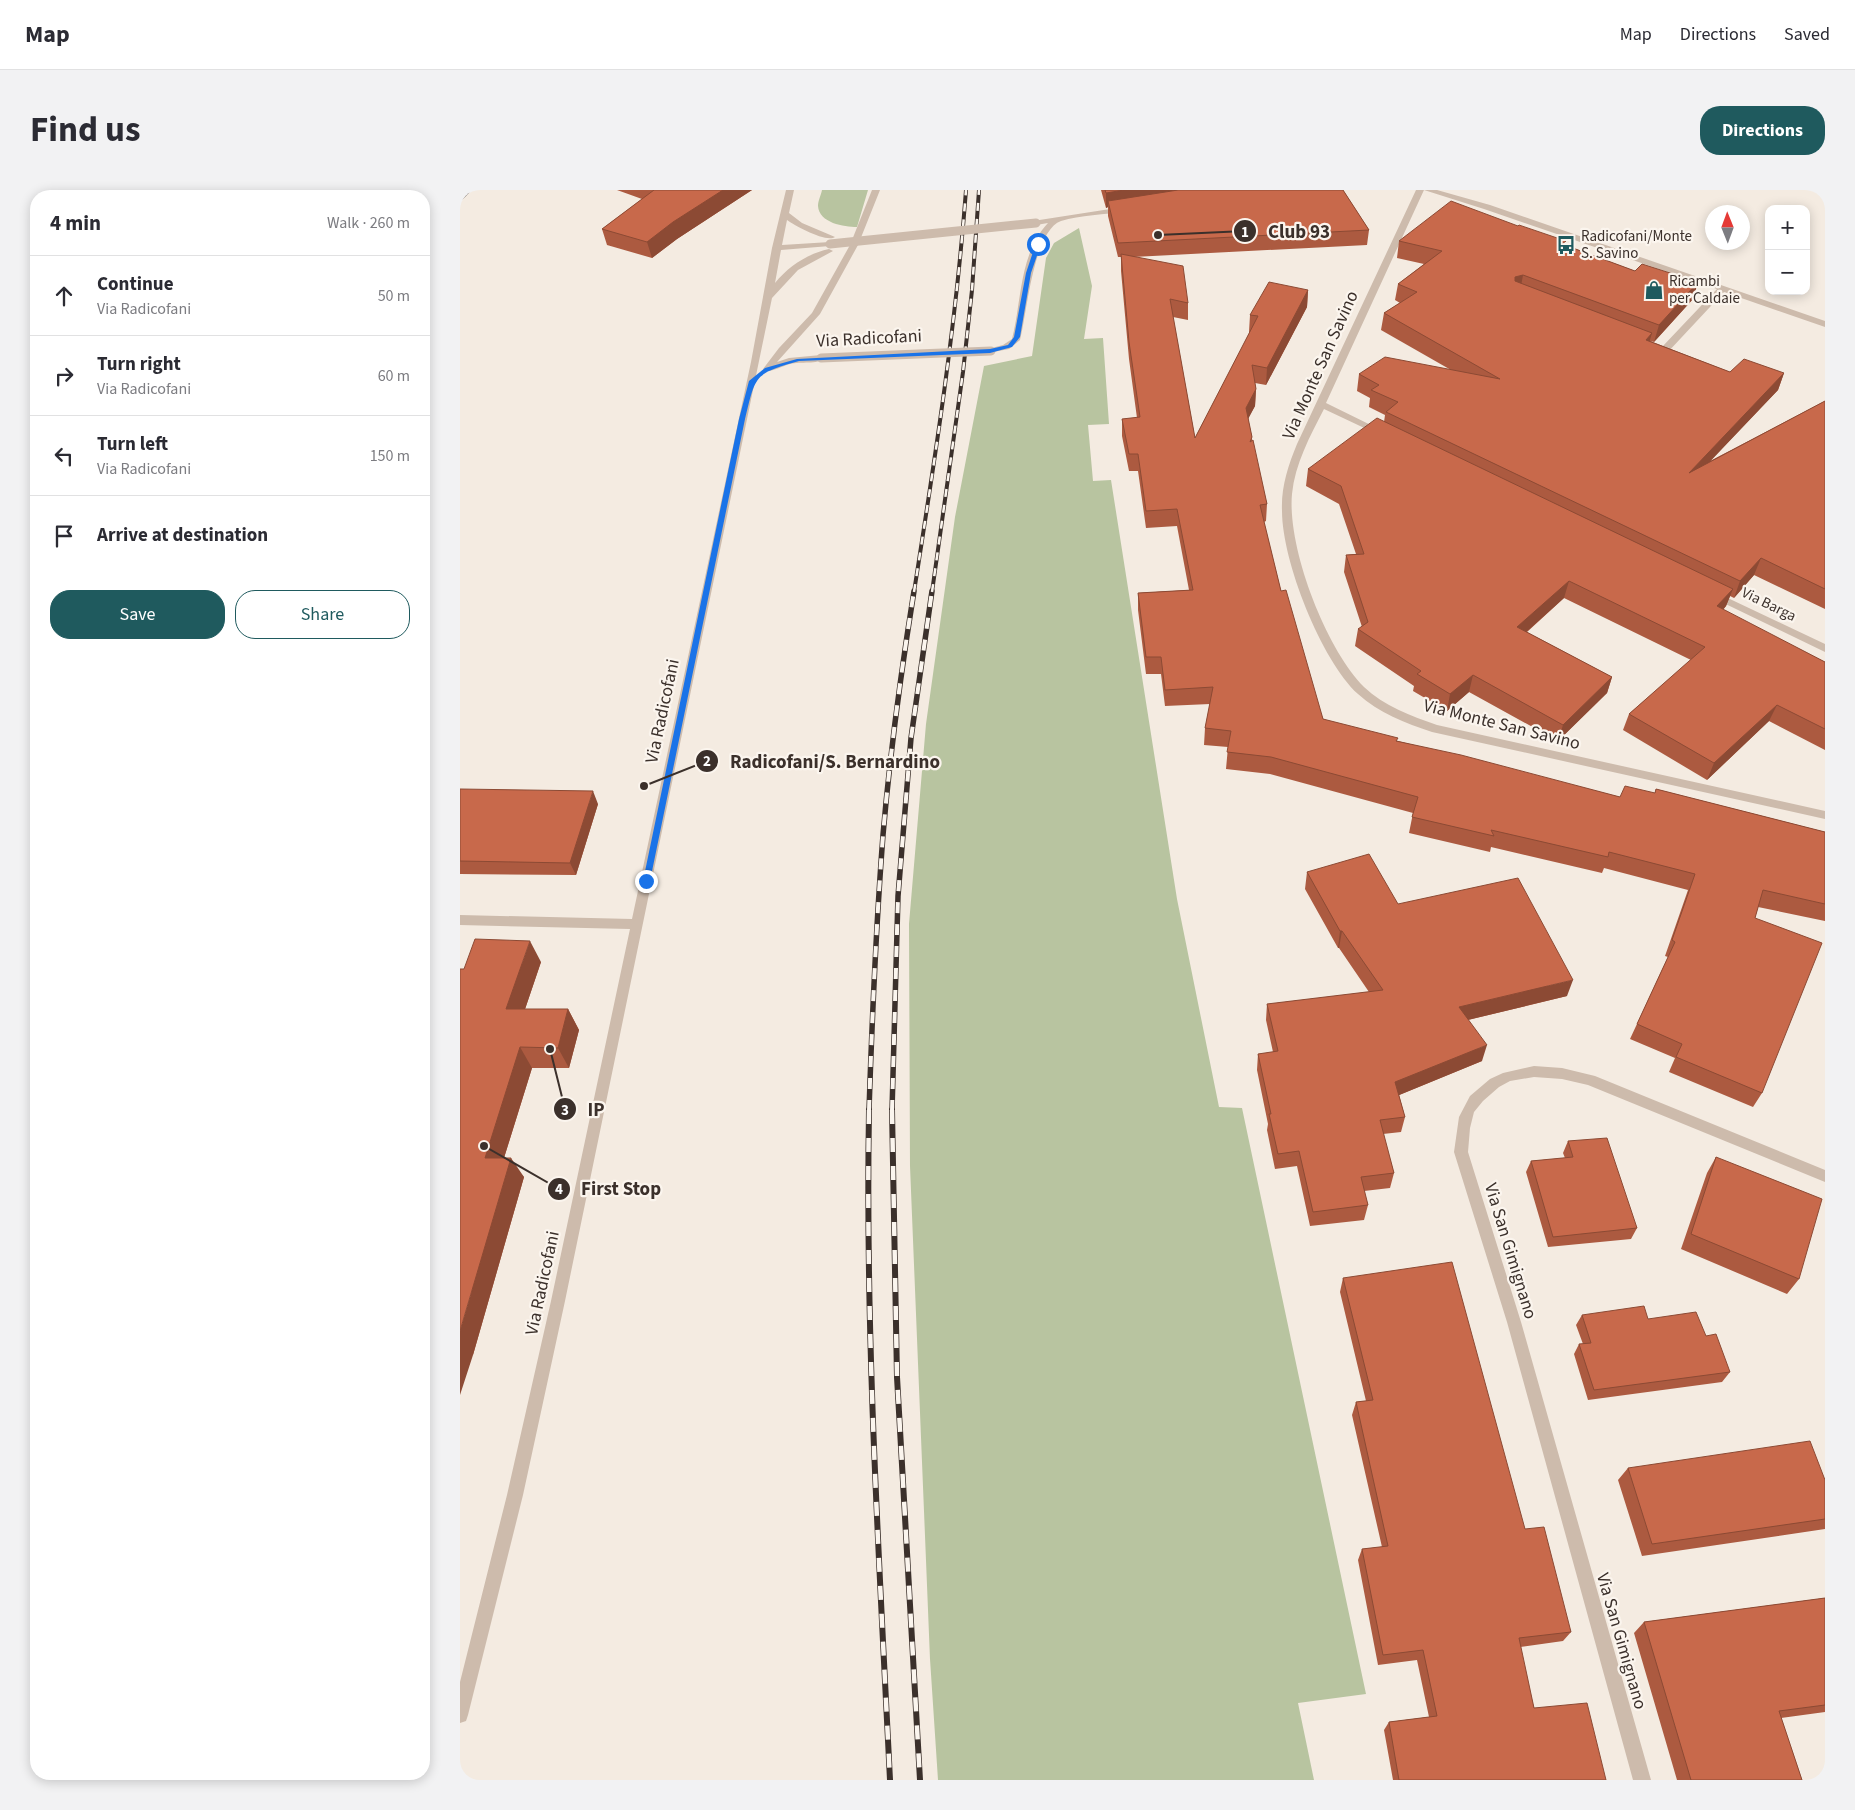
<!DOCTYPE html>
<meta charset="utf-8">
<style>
:root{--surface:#fff;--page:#f2f2f3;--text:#2b2b33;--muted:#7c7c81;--line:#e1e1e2;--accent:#1f5a5e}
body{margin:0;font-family:"Source Sans 3",sans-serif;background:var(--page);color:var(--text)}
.controls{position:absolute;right:15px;top:15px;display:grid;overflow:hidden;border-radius:10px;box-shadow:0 2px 12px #0003}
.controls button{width:45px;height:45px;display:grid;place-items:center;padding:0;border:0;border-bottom:1px solid var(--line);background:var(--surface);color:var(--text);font:25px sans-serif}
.compass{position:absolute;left:1245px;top:15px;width:45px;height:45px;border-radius:50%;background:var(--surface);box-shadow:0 2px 12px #0003;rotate:359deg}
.stop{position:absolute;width:15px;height:15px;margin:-11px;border:4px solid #1a73e8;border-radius:50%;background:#fff}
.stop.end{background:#1a73e8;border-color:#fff;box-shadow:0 1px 5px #0008}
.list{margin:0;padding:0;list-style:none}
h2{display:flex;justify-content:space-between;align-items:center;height:65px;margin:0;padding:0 20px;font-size:21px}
h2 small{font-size:16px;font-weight:400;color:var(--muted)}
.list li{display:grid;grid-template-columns:32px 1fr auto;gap:15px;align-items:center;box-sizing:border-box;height:80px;padding:0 20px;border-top:1px solid var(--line)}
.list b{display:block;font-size:19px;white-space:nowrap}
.list p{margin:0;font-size:16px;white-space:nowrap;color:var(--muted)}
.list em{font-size:16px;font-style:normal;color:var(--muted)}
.actions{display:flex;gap:10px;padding:15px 20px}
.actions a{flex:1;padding:11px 0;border:1px solid var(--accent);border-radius:20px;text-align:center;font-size:18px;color:var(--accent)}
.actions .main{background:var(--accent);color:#fff}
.icon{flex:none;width:28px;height:28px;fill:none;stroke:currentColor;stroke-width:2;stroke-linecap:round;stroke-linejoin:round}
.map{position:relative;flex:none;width:1365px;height:1590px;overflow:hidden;border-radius:20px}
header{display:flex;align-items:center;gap:30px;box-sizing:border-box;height:70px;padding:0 25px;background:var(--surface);border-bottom:1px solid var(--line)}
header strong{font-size:24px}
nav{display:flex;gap:28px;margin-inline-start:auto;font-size:18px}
.intro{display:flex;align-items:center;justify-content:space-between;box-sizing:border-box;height:120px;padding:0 30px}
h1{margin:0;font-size:35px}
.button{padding:12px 22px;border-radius:20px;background:var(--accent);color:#fff;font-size:18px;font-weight:700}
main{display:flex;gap:30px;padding:0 30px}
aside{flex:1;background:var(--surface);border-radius:20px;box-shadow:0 2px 12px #0003}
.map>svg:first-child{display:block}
.green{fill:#b8c4a0}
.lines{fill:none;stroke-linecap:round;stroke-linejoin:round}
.minor{fill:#cdbbac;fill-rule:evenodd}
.rail-far2-casing{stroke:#3b302b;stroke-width:4}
.rail-far1-casing{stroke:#3b302b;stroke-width:5.5}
.rail-casing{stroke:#3b302b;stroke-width:6}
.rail-far2{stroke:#fbf5ee;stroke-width:2.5;stroke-dasharray:8;stroke-linecap:butt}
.rail-far1{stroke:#fbf5ee;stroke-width:4;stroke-dasharray:11;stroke-linecap:butt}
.rail{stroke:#fbf5ee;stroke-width:4.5;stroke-dasharray:14;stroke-linecap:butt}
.minor-bridge{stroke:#cdbbac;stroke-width:9}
.wall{fill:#ac5a40}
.shaded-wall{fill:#8c4a34}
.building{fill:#c8694b;stroke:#8c4a34}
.route{fill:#1a73e8}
.labels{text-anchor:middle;stroke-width:4.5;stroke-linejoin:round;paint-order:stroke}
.far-poi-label{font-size:15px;fill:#3b302b;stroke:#fbf5ee;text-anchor:start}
.far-street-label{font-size:15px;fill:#3b302b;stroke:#fbf5ee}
.street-label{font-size:18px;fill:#3b302b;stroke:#fbf5ee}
.leader{fill:none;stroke:#3b302b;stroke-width:2}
.callout-dot{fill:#3b302b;stroke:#fbf5ee;stroke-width:2}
.mark-label{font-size:15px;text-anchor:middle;font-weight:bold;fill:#fff}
.callout-label{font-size:19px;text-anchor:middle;font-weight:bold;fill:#3b302b;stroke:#fbf5ee;stroke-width:4.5;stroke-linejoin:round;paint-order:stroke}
</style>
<header>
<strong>Map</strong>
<nav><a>Map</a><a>Directions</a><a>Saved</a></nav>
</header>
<div class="intro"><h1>Find us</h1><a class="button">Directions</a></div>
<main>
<aside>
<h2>4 min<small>Walk · 260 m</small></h2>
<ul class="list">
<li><svg class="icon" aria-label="ahead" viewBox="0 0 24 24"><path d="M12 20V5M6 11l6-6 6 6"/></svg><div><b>Continue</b><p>Via Radicofani</p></div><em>50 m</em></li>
<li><svg class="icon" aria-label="right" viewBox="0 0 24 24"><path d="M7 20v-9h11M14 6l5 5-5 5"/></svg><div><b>Turn right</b><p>Via Radicofani</p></div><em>60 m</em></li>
<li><svg class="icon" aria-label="left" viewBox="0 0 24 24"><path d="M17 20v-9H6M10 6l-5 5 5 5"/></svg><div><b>Turn left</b><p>Via Radicofani</p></div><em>150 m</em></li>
<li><svg class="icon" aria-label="arrive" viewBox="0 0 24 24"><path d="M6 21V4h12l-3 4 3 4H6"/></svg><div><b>Arrive at destination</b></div></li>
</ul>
<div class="actions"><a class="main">Save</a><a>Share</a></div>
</aside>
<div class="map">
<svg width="1365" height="1590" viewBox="0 0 1365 1590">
<rect width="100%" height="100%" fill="#f4ebe1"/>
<path class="green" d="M 362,0 L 408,0 L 397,37 C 384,37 359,33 358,16 C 358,11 361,5 362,0 Z
M 619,38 L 632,96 L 624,149 L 643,148 L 649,234 L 628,235 L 633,291 L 651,290 L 717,709 L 759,917 L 782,918 L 906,1504 L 838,1513 L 854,1590 L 478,1590 L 470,1469 L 450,976 L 449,734 L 466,534 L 495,327 L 524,176 L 572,166 L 586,68 L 594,53 Z"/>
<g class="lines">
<path class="minor" d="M 326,0 L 334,0 L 329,23 L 342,33 L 375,47 C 367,53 335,36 327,30 L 322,55 L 370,52 L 374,54 L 370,56 L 321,60 L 315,93 C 329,76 347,64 369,59 L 373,61 L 338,80 L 312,108 L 105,1111 L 63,1305 L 8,1525 L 6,1531 L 0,1533 L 0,1492 L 47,1305 L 91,1111 L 170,739 L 0,735 L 0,725 L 172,729 L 291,172 L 312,58 Z
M 412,0 L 420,0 L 398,55 L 360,124 L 317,172 L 329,168 L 361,165 L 365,168 C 357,175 341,171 330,174 C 322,176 313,182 304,181 L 303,179 L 319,158 L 352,123 L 390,55 Z
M 956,0 L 964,0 L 866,213 L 925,242 L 920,245 L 917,244 L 864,219 C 850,246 835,274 832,304 C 827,358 866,459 904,497 C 924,516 951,526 977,535 L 1365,621 L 1365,629 L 972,542 C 945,533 919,523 898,504 C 861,470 822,371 822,321 C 821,297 828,276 837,254 Z
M 964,0 L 977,0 L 1030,15 L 1365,131 L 1365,137 L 1264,102 L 1207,163 L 1201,163 L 1189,157 L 1193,154 L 1202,157 L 1257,99 L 1024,19 Z
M 663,17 L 666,17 L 666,21 C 645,25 620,25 601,31 C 573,41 567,124 560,150 L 549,159 L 528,163 L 528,159 L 543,155 L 552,149 C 562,110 559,64 588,33 L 576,35 L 572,33 L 573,31 Z
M 1253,401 L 1365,454 L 1365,462 L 1249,406 L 1248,404 Z
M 1074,876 L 1102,878 L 1135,886 L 1365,980 L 1365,992 L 1128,895 L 1102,889 L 1074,887 L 1050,891 L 1039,897 L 1023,911 L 1014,922 L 1010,938 L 1008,962 L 1061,1132 L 1191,1590 L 1173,1590 L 1047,1132 L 994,962 L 999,927 L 1010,906 L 1030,889 L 1043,883 Z"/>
<g class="rail-far2-casing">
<path id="rail-far2" d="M 0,9 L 9,0
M 454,402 C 475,268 496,135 506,0
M 472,402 L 503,182 L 512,100 L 519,0"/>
</g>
<g class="rail-far1-casing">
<path id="rail-far1" d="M 409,921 C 412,829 416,737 423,645 C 430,563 441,482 454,401
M 432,921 L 438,706 L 451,548 L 472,401"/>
</g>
<g class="rail-casing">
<path id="rail" d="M 409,920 C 405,1143 419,1367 430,1590
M 432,920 L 437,1187 L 460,1590"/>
</g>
<use href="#rail-far2" class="rail-far2"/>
<use href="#rail-far1" class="rail-far1"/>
<use href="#rail" class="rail"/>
<path class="minor-bridge" d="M 370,54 L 576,33
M 361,168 L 531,161"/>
</g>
<path class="wall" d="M 157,0 L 292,0 L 217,49 L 192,68 L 147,55 L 142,39 L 182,9 Z
M 641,0 L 883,0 L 909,40 L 907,55 L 673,67 L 728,113 L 728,130 L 713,127 L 735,248 L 790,142 L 789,142 L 790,125 L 848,100 L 847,117 L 806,195 L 795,193 L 796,199 L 795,216 L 788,228 L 792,247 L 792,251 L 807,314 L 806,331 L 804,332 L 821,401 L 863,529 L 938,551 L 1160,607 L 1195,603 L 1196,599 L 1365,642 L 1365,731 L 1298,717 L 1295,728 L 1302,903 L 1293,917 L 1209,882 L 1215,868 L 1170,849 L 1208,767 L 1205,766 L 1228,700 L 1144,678 L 1142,683 L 1031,657 L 1030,662 L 949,643 L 953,623 L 810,584 L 766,579 L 768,557 L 744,555 L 745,538 L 750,514 L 705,516 L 701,484 L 686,484 L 678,420 L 678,403 L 729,400 L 717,336 L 686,338 L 678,281 L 669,281 L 662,246 L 662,229 L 677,228 L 669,169 L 661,81 L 661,67 L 658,67 L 648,26 L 648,17 L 646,18 Z
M 939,51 L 1105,55 L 1175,81 L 1238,92 L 1233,109 L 1194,152 L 1190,151 L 1270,182 L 1324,183 L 1318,200 L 1250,271 L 1365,211 L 1365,419 L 1294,385 L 1274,408 L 1270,406 L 1266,416 L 1263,420 L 1365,472 L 1365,560 L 1309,531 L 1247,590 L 1163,540 L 1169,524 L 1231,470 L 1104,408 L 1067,442 L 1152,487 L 1147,503 L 1098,551 L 1009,502 L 987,521 L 953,501 L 954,496 L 895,456 L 898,439 L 902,437 L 884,382 L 886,365 L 896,364 L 879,314 L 846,296 L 848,279 L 924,232 L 925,225 L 909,217 L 910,208 L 897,201 L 899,184 L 991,180 L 921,140 L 924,123 L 940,113 L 935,110 L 938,94 L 964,74 L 937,68 Z
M 0,599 L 138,614 L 116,685 L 0,684 Z
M 847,682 L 938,714 L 1107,806 L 1008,830 L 1022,871 L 939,905 L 945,927 L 941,942 L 923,944 L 934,983 L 930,998 L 904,1001 L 908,1015 L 904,1030 L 850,1036 L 837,976 L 815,979 L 807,940 L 808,934 L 797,880 L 798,864 L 813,862 L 806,830 L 807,814 L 909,802 L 879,758 L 878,758 L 845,699 Z
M 81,772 L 65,819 L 108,819 L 119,840 L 109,878 L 72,878 L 44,968 L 64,987 L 13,1165 L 4,779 Z
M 1108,951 L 1177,1038 L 1171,1049 L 1088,1057 L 1066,982 L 1071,971 L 1105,968 L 1103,963 Z
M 1256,967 L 1339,1089 L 1327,1104 L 1221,1059 L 1247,983 Z
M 883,1088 L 1065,1339 L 1111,1442 L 1103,1451 L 1060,1457 L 1074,1518 L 1146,1590 L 933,1590 L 924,1540 L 929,1532 L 969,1527 L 957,1470 L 918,1475 L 898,1370 L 902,1359 L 922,1357 L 892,1225 L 896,1212 L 906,1211 L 880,1102 Z
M 1122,1125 L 1188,1129 L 1246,1146 L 1270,1182 L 1262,1192 L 1128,1210 L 1114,1164 L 1119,1154 L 1123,1154 L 1116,1135 Z
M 1168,1278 L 1365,1290 L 1365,1339 L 1182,1366 L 1158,1290 Z
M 1365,1408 L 1365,1522 L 1321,1528 L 1342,1590 L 1217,1590 L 1174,1443 L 1184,1432 Z"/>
<path class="shaded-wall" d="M 263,0 L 292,0 L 217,49 L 192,68 L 187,52 L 213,32 Z
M 664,0 L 757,0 L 648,11 L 648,17 L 646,18 L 646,3 Z
M 1063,85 L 1060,102 L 1051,104 L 1055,87 Z
M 1238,92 L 1233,109 L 1194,152 L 1199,135 Z
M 848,100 L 847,117 L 806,195 L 807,178 Z
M 1192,143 L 1187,160 L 1186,150 Z
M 1324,183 L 1318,200 L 1223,300 L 1229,283 Z
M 796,199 L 795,216 L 785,235 L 786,218 Z
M 1301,368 L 1294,385 L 1274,408 L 1280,391 Z
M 1109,391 L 1104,408 L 1053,454 L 1057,437 Z
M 1273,399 L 1266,416 L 1251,433 L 1257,416 Z
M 1013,485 L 1009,502 L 987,521 L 990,504 Z
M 1152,487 L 1147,503 L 1098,551 L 1103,535 Z
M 1317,515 L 1309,531 L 1247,590 L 1254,573 Z
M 133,601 L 138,614 L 116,685 L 110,673 Z
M 880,741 L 882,741 L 879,758 L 878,758 Z
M 70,751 L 81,772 L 58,840 L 46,819 Z
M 1113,790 L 1107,806 L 995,833 L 999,817 Z
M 108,819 L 119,840 L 109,878 L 98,858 Z
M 1027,855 L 1022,871 L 932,908 L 935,892 Z
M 60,857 L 72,878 L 38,987 L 25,968 Z
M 51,968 L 64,987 L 13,1165 L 0,1205 L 0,1141 Z"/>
<path class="building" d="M 194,0 L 263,0 L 213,32 L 187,52 L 142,39 Z
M 645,0 L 664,0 L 646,3 Z
M 718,0 L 883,0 L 909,40 L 658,53 L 648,11 Z
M 991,11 L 1058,36 L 1059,35 L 1106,51 L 1102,54 L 1175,81 L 1182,74 L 1238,92 L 1199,135 L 1063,85 L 1055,87 L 1055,91 L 1192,143 L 1186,150 L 1270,182 L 1284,169 L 1324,183 L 1229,283 L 1365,211 L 1365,399 L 1301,368 L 1280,391 L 926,222 L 938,212 L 911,200 L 919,195 L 899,184 L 925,167 L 1040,189 L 924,123 L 957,102 L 938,94 L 982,61 L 939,51 Z
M 661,64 L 723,76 L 728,113 L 710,109 L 735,248 L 798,126 L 790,125 L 809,92 L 848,100 L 807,178 L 792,175 L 796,199 L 786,218 L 792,247 L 790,252 L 793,250 L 807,314 L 800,315 L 821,401 L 826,400 L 863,529 L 938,548 L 936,551 L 1001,565 L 1160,607 L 1165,596 L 1195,603 L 1196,599 L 1365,642 L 1365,714 L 1303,700 L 1295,728 L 1362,753 L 1302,903 L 1216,867 L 1222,854 L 1177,834 L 1215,752 L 1212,750 L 1235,684 L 1149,662 L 1148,667 L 1031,640 L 1034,646 L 952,627 L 958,607 L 811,567 L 767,562 L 771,541 L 745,538 L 753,497 L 705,500 L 701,467 L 686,467 L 678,403 L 733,400 L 717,319 L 686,321 L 678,264 L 669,264 L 662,229 L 680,227 L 669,152 Z
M 917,228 L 1273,399 L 1257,416 L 1365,472 L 1365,539 L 1317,515 L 1254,573 L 1169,524 L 1245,457 L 1109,391 L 1057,437 L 1152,487 L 1103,535 L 1013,485 L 990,504 L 957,484 L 961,481 L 898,439 L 908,432 L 886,365 L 904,364 L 881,296 L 848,279 Z
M 0,599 L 133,601 L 110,673 L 0,671 Z
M 909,664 L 938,714 L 1058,688 L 1113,790 L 999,817 L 1027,855 L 935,892 L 945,927 L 920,930 L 934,983 L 901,987 L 908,1015 L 853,1022 L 839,961 L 818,964 L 809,924 L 811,924 L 798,864 L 818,861 L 807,814 L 923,800 L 882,741 L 880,741 L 847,682 Z
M 15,749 L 70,751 L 46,819 L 108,819 L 98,858 L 60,857 L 25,968 L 51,968 L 0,1141 L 0,779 L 4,779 Z
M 1147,948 L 1177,1038 L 1093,1047 L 1071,971 L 1113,967 L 1108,951 Z
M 1256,967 L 1362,1009 L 1339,1089 L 1231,1044 Z
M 992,1072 L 1065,1339 L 1084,1337 L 1111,1442 L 1059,1448 L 1074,1518 L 1127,1513 L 1146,1590 L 939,1590 L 929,1532 L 977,1526 L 963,1460 L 923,1465 L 902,1359 L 928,1356 L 896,1212 L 913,1210 L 883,1088 Z
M 1184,1116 L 1188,1129 L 1236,1122 L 1246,1146 L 1256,1144 L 1270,1182 L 1134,1200 L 1119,1154 L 1131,1153 L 1122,1125 Z
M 1350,1251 L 1365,1290 L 1365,1329 L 1192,1354 L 1168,1278 Z
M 1365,1408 L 1365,1515 L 1319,1521 L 1342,1590 L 1231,1590 L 1184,1432 Z"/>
<path class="route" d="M 576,53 L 581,54 L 571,83 L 560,147 L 552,157 L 530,163 L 339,171 C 294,184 296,184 285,229 L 190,691 L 186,694 L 184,693 L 183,691 L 279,229 L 289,191 L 305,178 L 337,169 L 530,159 L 548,155 L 554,147 L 566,83 Z"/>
<defs>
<g id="bus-bare" transform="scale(1.5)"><path d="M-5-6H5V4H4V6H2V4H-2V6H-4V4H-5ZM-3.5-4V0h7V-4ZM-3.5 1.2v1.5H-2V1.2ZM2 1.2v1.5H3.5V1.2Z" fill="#1f5a5e" stroke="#fbf5ee" stroke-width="2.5" paint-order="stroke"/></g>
<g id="shop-bare" transform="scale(1.5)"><path d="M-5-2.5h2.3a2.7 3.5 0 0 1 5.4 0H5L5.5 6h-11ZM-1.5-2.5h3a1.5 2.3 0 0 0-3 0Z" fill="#1f5a5e" stroke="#fbf5ee" stroke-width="2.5" paint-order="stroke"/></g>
</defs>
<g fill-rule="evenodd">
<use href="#bus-bare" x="1106" y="55"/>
<use href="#shop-bare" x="1194" y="100"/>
</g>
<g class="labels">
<g class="far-poi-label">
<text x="1121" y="51">Radicofani/Monte<tspan x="1121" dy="17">S. Savino</tspan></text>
<text x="1209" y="96">Ricambi<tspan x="1209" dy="17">per Caldaie</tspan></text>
</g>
<g class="far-street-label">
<text transform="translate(1309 414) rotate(26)" y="5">Via Barga</text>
</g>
<g class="street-label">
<text transform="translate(409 148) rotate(-3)" y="6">Via Radicofani</text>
<text transform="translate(860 175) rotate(-66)" y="6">Via Monte San Savino</text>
<text transform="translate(202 521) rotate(-78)" y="6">Via Radicofani</text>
<text transform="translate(1042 534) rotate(14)" y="6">Via Monte San Savino</text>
<text transform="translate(1051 1061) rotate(73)" y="6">Via San Gimignano</text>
<text transform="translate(82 1093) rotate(-78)" y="6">Via Radicofani</text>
<text transform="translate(1162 1451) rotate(74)" y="6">Via San Gimignano</text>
</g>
</g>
<path class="leader" d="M698 45L785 41M184 596L247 571M90 859L105 919M24 956L99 999"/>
<g class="callout-dot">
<circle cx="698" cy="45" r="5"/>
<circle cx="184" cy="596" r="5"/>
<circle cx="90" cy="859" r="5"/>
<circle cx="24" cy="956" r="5"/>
<circle cx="785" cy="41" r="12"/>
<circle cx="247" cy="571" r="12"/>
<circle cx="105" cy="919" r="12"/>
<circle cx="99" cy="999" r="12"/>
</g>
<g class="mark-label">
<text x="785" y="47">1</text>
<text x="247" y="576">2</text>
<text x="105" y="925">3</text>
<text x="99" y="1004">4</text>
</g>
<g class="callout-label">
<text x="839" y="48">Club 93</text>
<text x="375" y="578">Radicofani/S. Bernardino</text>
<text x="136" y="926">IP</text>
<text x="161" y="1005">First Stop</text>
</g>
</svg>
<div class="controls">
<button>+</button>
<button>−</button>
</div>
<svg class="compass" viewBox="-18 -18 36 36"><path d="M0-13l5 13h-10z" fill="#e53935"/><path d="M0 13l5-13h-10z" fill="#7c7c81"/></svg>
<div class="stop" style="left:578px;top:54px"></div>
<div class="stop end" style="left:186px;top:691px"></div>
</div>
</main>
